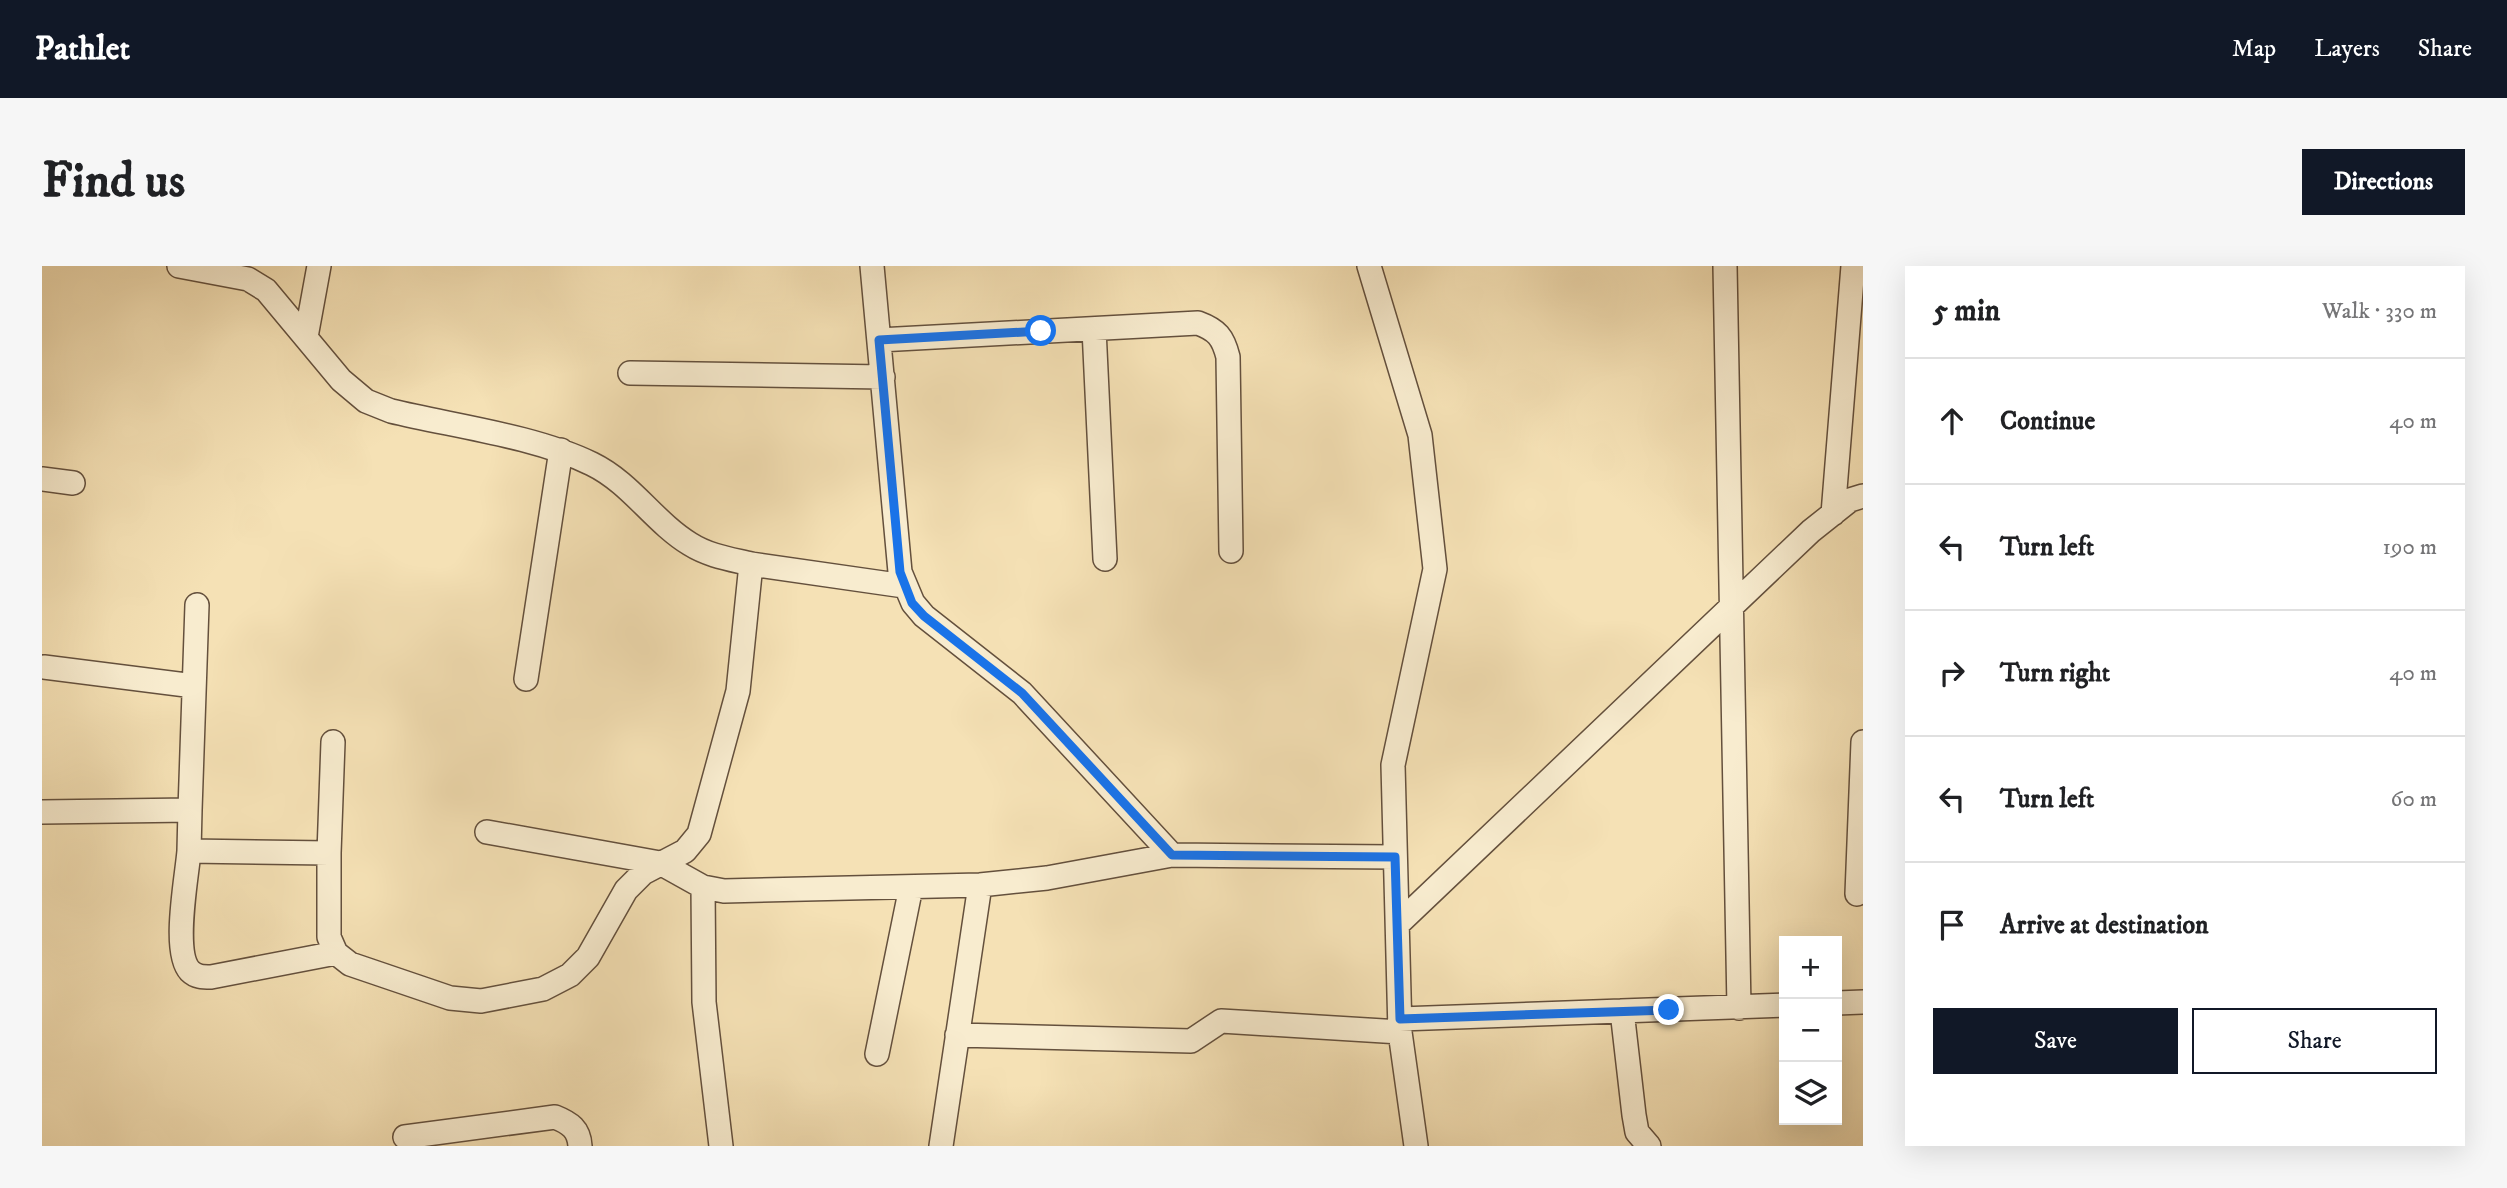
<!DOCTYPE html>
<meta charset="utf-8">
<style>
:root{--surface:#fff;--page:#f6f6f6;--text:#202124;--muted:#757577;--line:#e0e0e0;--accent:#111827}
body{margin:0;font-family:"IM FELL DW Pica",serif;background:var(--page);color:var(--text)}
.controls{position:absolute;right:21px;bottom:21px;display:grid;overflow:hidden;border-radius:0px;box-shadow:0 7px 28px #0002}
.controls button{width:63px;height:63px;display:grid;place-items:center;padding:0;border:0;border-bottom:2px solid var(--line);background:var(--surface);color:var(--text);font:35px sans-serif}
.stop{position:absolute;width:21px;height:21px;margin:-16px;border:5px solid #1a73e8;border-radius:50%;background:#fff}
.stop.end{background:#1a73e8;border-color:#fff;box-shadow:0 2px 7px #0008}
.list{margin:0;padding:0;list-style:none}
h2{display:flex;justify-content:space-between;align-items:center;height:91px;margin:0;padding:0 28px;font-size:30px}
h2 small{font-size:23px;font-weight:400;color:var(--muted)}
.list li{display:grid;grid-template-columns:46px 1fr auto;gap:21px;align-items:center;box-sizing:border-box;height:126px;padding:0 28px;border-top:2px solid var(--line)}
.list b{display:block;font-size:26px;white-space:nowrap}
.list em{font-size:23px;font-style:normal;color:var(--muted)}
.actions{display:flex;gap:14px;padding:21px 28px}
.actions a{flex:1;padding:16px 0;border:2px solid var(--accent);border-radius:0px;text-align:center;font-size:24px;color:var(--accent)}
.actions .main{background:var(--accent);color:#fff}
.icon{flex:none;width:38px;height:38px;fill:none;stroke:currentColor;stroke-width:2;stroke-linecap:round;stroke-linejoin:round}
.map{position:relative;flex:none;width:1821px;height:880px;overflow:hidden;border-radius:0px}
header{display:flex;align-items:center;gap:42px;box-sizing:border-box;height:98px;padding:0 35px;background:var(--accent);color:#fff}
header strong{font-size:33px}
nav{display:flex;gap:38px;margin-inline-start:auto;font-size:24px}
.intro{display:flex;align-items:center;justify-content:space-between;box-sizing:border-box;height:168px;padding:0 42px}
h1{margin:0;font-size:49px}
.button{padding:18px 32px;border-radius:0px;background:var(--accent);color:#fff;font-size:24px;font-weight:700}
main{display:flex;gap:42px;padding:0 42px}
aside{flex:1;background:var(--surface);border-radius:0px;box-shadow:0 7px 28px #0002}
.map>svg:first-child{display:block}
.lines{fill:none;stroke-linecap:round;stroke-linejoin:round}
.minor-casing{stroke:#64503d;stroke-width:26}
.minor{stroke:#f8eccf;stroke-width:23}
.route{stroke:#1a73e8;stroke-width:9}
</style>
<header>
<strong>Pathlet</strong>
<nav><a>Map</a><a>Layers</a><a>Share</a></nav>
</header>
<div class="intro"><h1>Find us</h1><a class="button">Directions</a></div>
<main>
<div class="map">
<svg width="1821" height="880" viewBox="0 0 1821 880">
<rect width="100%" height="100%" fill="#f5e1b5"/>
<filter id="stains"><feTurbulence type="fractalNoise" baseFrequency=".00286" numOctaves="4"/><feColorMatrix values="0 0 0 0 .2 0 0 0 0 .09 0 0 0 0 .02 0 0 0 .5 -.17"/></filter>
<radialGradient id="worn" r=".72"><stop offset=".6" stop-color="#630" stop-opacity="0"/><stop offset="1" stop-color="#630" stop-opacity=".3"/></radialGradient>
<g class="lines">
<g class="minor-casing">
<path id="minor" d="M 137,0 L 206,13 L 224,24 L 299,114 L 324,135 L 349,145 C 411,160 493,170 550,198 C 589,217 612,256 648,278 C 667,290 688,293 709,298
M 830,0 L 858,306 L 871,337 L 882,350 L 980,427 L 1130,589 L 1353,591
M 1327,0 L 1378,169 L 1393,303 L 1351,499 L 1358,766 L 1374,880
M 1683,0 L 1697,742
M 1052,63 L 1063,293
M 264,71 L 277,0
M 837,74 L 1156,57 C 1175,64 1181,71 1186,91 L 1189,285
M 588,107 L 841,111
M 0,213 L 31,217
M 1791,248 L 1811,0
M 2,401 L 152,420
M 484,413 L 519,184
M 148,544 L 155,339
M 0,546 L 148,544 L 147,585 L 287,587 L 287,671 L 294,687 L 308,698 L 408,732 L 439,735 L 501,723 L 528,709 L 546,691 L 584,624 L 601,607 L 643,585 L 657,568 L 696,425 L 709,298 L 862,320
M 445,566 L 618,597 L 661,621 L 682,625 L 938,619 L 1005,612 L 1130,589
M 147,585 C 145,611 130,686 148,705 C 154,711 161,711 169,711 L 294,687
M 287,587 L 291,476
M 661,621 L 662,736 L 679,880
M 1815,628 L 1821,476
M 1356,658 L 1769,265 L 1808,234 L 1821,230
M 1795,737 L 1821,736
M 1580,745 L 1592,849 L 1595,866 L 1607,880
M 1358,753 L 1742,739
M 915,769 L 1149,775 L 1179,755 L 1358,766
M 835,788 L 869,621
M 363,871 L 513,851 C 528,857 537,863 538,880
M 899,880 L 938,619"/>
</g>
<use href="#minor" class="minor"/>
</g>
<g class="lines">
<path class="route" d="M 999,65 L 837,74 L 858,306 L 870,337 L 882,350 L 980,427 L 1130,589 L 1353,591 L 1358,753 L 1627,744"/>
</g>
<rect width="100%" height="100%" filter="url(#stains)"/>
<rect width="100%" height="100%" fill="url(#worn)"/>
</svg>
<div class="controls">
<button>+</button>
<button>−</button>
<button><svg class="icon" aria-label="layers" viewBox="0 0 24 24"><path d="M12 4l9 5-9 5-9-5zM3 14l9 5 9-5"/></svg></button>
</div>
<div class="stop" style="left:999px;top:65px"></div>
<div class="stop end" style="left:1627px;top:744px"></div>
</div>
<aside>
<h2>5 min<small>Walk · 330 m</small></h2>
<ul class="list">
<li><svg class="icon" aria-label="ahead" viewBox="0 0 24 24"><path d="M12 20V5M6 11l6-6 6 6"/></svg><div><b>Continue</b></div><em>40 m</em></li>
<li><svg class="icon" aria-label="left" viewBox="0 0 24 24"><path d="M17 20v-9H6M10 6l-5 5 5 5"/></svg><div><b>Turn left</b></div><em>190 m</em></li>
<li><svg class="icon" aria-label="right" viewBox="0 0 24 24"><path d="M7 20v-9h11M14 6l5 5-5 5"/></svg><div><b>Turn right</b></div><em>40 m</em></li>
<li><svg class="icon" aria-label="left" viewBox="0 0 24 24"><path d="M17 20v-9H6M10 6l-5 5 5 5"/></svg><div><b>Turn left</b></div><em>60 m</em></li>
<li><svg class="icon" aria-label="arrive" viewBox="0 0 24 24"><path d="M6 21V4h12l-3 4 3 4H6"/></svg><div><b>Arrive at destination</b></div></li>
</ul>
<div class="actions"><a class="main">Save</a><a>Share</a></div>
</aside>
</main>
